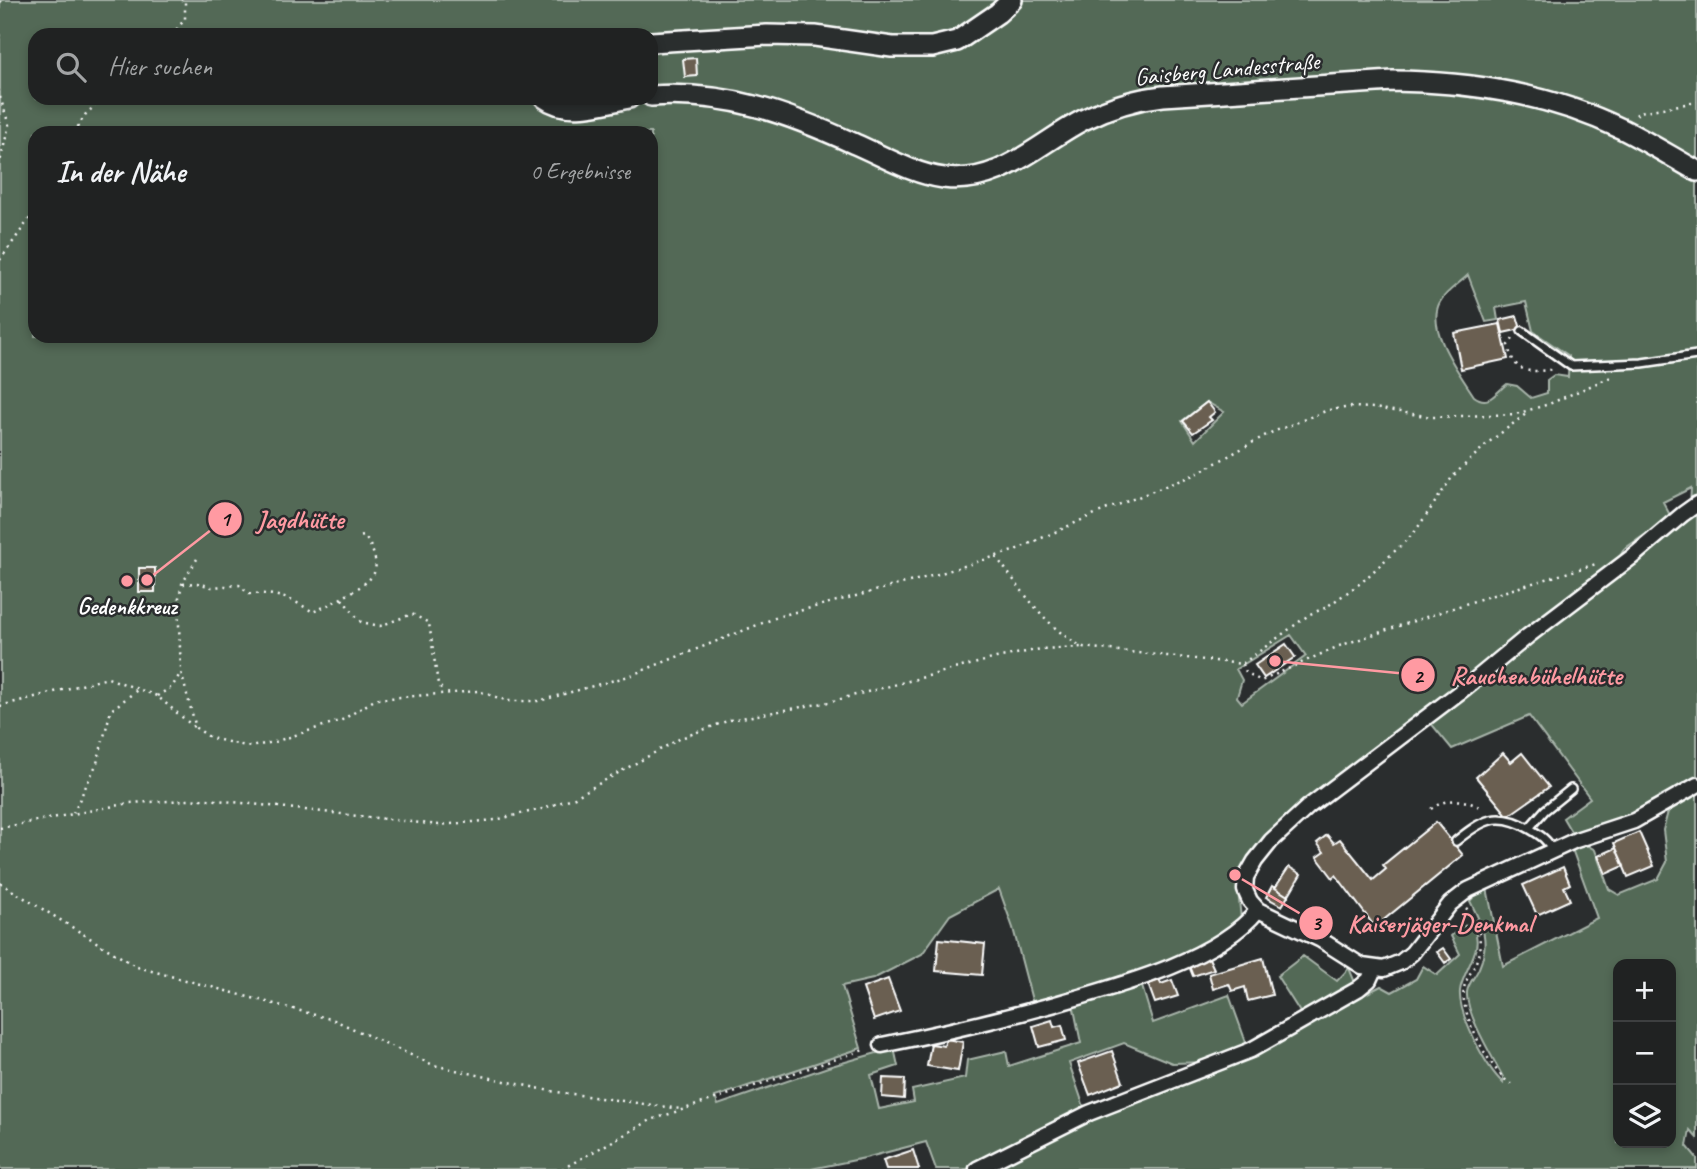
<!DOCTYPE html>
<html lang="de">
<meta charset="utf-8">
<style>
:root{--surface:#202222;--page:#282a2a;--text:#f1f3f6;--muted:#a2a4a5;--line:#3d3f40}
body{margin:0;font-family:Caveat,sans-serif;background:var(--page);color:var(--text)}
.controls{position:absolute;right:21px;bottom:21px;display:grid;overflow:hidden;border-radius:14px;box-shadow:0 4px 10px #0003}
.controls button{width:63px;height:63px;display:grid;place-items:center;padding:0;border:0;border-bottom:2px solid var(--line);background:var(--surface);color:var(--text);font:35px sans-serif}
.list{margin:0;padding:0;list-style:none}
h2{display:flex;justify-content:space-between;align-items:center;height:91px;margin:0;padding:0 28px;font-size:30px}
h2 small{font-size:23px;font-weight:400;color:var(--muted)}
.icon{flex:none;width:38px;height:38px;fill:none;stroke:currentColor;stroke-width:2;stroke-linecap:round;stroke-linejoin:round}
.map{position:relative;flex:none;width:1697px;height:1169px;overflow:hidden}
.search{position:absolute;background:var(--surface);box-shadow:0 4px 10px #0003;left:28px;top:28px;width:630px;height:77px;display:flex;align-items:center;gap:18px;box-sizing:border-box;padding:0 24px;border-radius:21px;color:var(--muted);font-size:26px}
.panel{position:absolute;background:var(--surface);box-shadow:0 4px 10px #0003;left:28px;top:126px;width:630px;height:217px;border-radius:21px}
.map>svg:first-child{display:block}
.green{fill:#526956;stroke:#a8b4aa;stroke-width:2;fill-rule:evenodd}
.building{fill:#6a5f51;stroke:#fff;stroke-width:2}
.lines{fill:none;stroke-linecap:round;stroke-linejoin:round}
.service-casing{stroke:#fff;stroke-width:12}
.minor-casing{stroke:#fff;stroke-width:19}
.secondary-casing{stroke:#fff;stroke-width:24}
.path{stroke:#fff;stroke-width:2.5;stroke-dasharray:2 5;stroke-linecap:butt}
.service{stroke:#2a2d2e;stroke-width:7}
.minor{stroke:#2a2d2e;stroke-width:14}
.secondary{stroke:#2a2d2e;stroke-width:19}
.poi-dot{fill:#ff9aa2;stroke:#2a2d2e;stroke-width:2.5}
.labels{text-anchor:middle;stroke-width:5;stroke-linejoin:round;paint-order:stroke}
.street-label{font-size:24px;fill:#fff;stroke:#2a2d2e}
.poi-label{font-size:24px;font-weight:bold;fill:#fff;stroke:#2a2d2e}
.leader{fill:none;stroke:#ff9aa2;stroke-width:2.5}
.callout-dot{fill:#ff9aa2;stroke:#2a2d2e;stroke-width:2.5}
.mark-label{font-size:21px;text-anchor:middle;font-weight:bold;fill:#111}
.callout-label{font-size:26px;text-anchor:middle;font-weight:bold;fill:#ff9aa2;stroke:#2a2d2e;stroke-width:5;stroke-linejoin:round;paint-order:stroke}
</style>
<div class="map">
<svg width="1697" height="1169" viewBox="0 0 1697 1169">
<rect width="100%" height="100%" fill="#2a2d2e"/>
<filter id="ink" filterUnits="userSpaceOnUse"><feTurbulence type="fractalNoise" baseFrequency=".0143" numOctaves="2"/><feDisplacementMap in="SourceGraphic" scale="14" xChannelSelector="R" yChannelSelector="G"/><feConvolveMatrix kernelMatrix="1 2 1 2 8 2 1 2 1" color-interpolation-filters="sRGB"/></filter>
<g filter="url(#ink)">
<path class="green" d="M 0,0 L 1697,0 L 1697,503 L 1690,507 L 1691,488 L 1663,502 L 1671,517 L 1624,549 L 1617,562 L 1567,597 L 1464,681 L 1289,814 L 1252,854 L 1237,881 L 1241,919 L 1234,928 L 1166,964 L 1033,1004 L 1013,928 L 999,889 L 950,915 L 922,954 L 873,979 L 842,986 L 861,1048 L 715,1097 L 718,1105 L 828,1067 L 894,1048 L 898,1066 L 871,1075 L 879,1109 L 914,1102 L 912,1090 L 965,1078 L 967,1060 L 1006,1051 L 1009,1066 L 1081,1043 L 1073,1004 L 1141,983 L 1153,1023 L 1229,995 L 1248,1048 L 1210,1062 L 1172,1063 L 1124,1043 L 1069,1063 L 1085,1110 L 968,1169 L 936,1169 L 926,1142 L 865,1158 L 811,1169 L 0,1169 ZM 35,35 L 651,35 L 651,98 L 35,98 ZM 35,133 L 651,133 L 651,336 L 35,336 ZM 1468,275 L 1486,322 L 1498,320 L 1496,308 L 1526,302 L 1533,331 L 1569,356 L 1568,377 L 1554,375 L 1547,380 L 1547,393 L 1531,398 L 1517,386 L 1507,384 C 1495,393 1489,407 1474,396 C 1460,374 1425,329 1440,302 C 1445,292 1460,283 1468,275 ZM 1207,402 L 1224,412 L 1195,441 L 1182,421 ZM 1291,635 L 1306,656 L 1242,703 L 1237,697 L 1242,680 L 1236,669 Z
M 1697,512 L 1697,779 C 1659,805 1617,821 1573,835 L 1563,818 L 1590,798 L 1529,716 L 1452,749 L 1429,721 L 1560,618 L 1641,561 L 1664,537 Z
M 1697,791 L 1697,1138 L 1690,1130 L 1687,1146 L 1697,1158 L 1697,1169 L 987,1169 L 1089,1118 L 1307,1024 L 1381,986 L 1392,992 L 1416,979 L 1423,966 L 1437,975 L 1460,954 L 1451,936 L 1463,926 L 1471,925 C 1488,946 1462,970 1460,991 C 1458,1015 1486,1067 1503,1083 L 1503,1077 C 1493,1058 1465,1012 1467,992 C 1468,983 1476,976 1479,968 C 1491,940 1482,925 1470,901 L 1477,893 L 1487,888 L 1503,966 L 1597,918 L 1572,849 L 1583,843 L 1595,850 L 1609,889 L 1619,895 L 1658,879 L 1667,862 L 1663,830 L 1669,808 ZM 1618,964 L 1671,964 L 1671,1143 L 1618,1143 Z
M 1303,956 L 1337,981 L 1349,968 L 1354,980 L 1351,988 L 1303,1017 L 1277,976 Z"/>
<path class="building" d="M 696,58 L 697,76 L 685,77 L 683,59 Z
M 1517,316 L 1521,329 L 1503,333 L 1500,320 Z
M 1500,324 L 1508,359 L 1461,369 L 1454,333 Z
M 1207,402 L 1215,412 L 1209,417 L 1212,420 L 1193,433 L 1183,421 Z
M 139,568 L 155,568 L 155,592 L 139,592 Z
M 1286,644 L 1295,657 L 1264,678 L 1255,665 Z
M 1503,753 L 1511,762 L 1522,753 L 1549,787 L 1508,816 L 1476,777 Z
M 1436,822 L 1463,855 L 1375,927 L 1336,875 L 1333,878 L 1317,857 L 1324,852 L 1317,843 L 1327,835 L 1334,843 L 1340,839 L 1373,880 L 1386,869 L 1383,865 Z
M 1639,832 L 1654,866 L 1628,877 L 1614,843 Z
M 1616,848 L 1624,866 L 1606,874 L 1598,856 Z
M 1289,867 L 1301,874 L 1288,896 L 1275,888 Z
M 1563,867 L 1570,884 L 1564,887 L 1570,900 L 1537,915 L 1523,885 Z
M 1272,886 L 1288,896 L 1282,906 L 1266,897 Z
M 939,939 L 985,944 L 982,975 L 936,971 Z
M 1443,948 L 1451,959 L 1445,963 L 1437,952 Z
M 1208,956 L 1214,969 L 1193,976 L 1189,966 Z
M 1263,958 L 1272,995 L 1248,1001 L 1245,987 L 1232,991 L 1229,984 L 1213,989 L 1209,974 Z
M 888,979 L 900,1011 L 874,1020 L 863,988 Z
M 1159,980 L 1161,984 L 1172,980 L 1178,996 L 1155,1003 L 1148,984 Z
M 1052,1020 L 1054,1027 L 1062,1025 L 1066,1040 L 1039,1047 L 1033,1026 Z
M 946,1039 L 963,1042 L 958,1071 L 927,1066 L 931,1044 L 944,1046 Z
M 1112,1051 L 1123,1082 L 1090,1095 L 1078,1063 Z
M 883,1078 L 905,1079 L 904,1099 L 882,1097 Z
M 913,1150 L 919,1169 L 886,1169 L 883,1160 Z"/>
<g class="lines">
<g class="service-casing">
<path id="service" d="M 1522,331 L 1571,366 L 1642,363 L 1697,355
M 1529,828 L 1545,810 L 1571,789
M 1456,841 C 1482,820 1498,810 1530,829 C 1540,835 1548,840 1553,851"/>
</g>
<g class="minor-casing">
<path id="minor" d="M 1697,504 L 1683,514 L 1632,557 L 1528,636 L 1465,688 L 1308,807 L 1271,841 L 1255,861 L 1246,877 L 1245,890 L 1250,901 L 1258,910 L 1321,940 L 1362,966 L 1384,969 L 1401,962 L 1412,953 L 1450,904 L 1468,890 L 1576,840 L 1634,821 L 1697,785
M 882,1045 C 937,1034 993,1021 1048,1006 C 1111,988 1216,962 1258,910
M 977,1169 L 1089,1113 L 1251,1050 L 1358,989 L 1369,980 L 1374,969"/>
</g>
<g class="secondary-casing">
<path id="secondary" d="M 651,42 L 767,35 L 815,36 L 892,47 L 932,47 L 957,41 L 998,13 L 1012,0
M 651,96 C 727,91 787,113 855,144 C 883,156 913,174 944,178 C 1000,185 1037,144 1083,120 C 1109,107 1135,99 1163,96 L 1393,81 C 1473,82 1549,94 1622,129 C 1648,142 1672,157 1697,171
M 545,98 C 567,115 603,103 629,98"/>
</g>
<path class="path" d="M 0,3 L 1,0
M 172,35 L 185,19 L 185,1 L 181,0
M 0,97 L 9,125 L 0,162
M 1636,115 L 1639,112 L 1697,102
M 74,133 L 85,115 L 103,98
M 0,260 L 35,211
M 1513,339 L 1508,345 C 1514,374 1529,373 1554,369
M 996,557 C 1021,588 1046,629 1083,647 L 1242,664 L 1310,614 L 1325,608 L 1362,582 L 1414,533 L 1453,476 L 1489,442 L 1526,414
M 197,559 L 182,584 L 178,602 L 181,672 L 196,728 L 211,738 L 250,747 L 274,742 L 342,720 L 376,699 L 478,691 L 508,701 L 539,701 L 629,676 L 780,616 L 928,577 L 1013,551 L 1095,514 L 1196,474 L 1268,434 L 1328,410 L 1352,407 L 1374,408 L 1432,417 L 1516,414 L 1549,404 L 1613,376
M 183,584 L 197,583 L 212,587 L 239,585 L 249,594 C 274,592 293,599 313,612 C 328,605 367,587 374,573 C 379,563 371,544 364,536 L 358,537
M 342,599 L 361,622 L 380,626 L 412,614 L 429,623 L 438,684 L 444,692
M 1242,664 L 1246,672 L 1261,681 L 1339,646 L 1483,598 L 1596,564
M 157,696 L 172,687 L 180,674
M 0,706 L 108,678 L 157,696 L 195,728
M 1431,809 C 1449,796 1465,799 1483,809
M 73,813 L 97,763 L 111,710 L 140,688
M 0,828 L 130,803 L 207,799 L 439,825 L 495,820 L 542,809 L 575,797 L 681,738 L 730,720 L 829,702 L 996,658 L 1041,649 L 1083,647
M 0,883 L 137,967 L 334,1020 L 433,1065 L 550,1091 L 681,1109
M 1466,908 C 1483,924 1483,949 1473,969 C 1469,975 1465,981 1464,989 C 1459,1012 1491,1072 1511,1084
M 562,1169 L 651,1120 L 867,1049"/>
<use href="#service" class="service"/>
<use href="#minor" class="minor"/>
<use href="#secondary" class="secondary"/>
</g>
</g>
<circle class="poi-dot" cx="127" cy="581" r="7"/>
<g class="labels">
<g class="street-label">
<text transform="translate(1227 69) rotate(-5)" y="8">Gaisberg Landesstraße</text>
</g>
<g class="poi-label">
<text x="127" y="614">Gedenkkreuz</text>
</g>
</g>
<path class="leader" d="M147 580L225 519M1275 661L1418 675M1235 875L1316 923"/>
<g class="callout-dot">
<circle cx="147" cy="580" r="7"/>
<circle cx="1275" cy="661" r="7"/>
<circle cx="1235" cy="875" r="7"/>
<circle cx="225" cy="519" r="18"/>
<circle cx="1418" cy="675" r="18"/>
<circle cx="1316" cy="923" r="18"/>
</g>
<g class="mark-label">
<text x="225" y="526">1</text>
<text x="1418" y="683">2</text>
<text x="1316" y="930">3</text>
</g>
<g class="callout-label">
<text x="300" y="528">Jagdhütte</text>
<text x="1536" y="684">Rauchenbühelhütte</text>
<text x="1440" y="932">Kaiserjäger-Denkmal</text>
</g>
</svg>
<div class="controls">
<button>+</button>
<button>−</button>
<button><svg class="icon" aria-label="layers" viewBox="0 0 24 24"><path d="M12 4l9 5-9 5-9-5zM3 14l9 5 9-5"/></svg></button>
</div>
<div class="search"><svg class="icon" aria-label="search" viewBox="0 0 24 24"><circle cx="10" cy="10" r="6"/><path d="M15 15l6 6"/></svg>Hier suchen</div>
<section class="panel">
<h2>In der Nähe<small>0 Ergebnisse</small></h2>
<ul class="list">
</ul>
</section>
</div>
